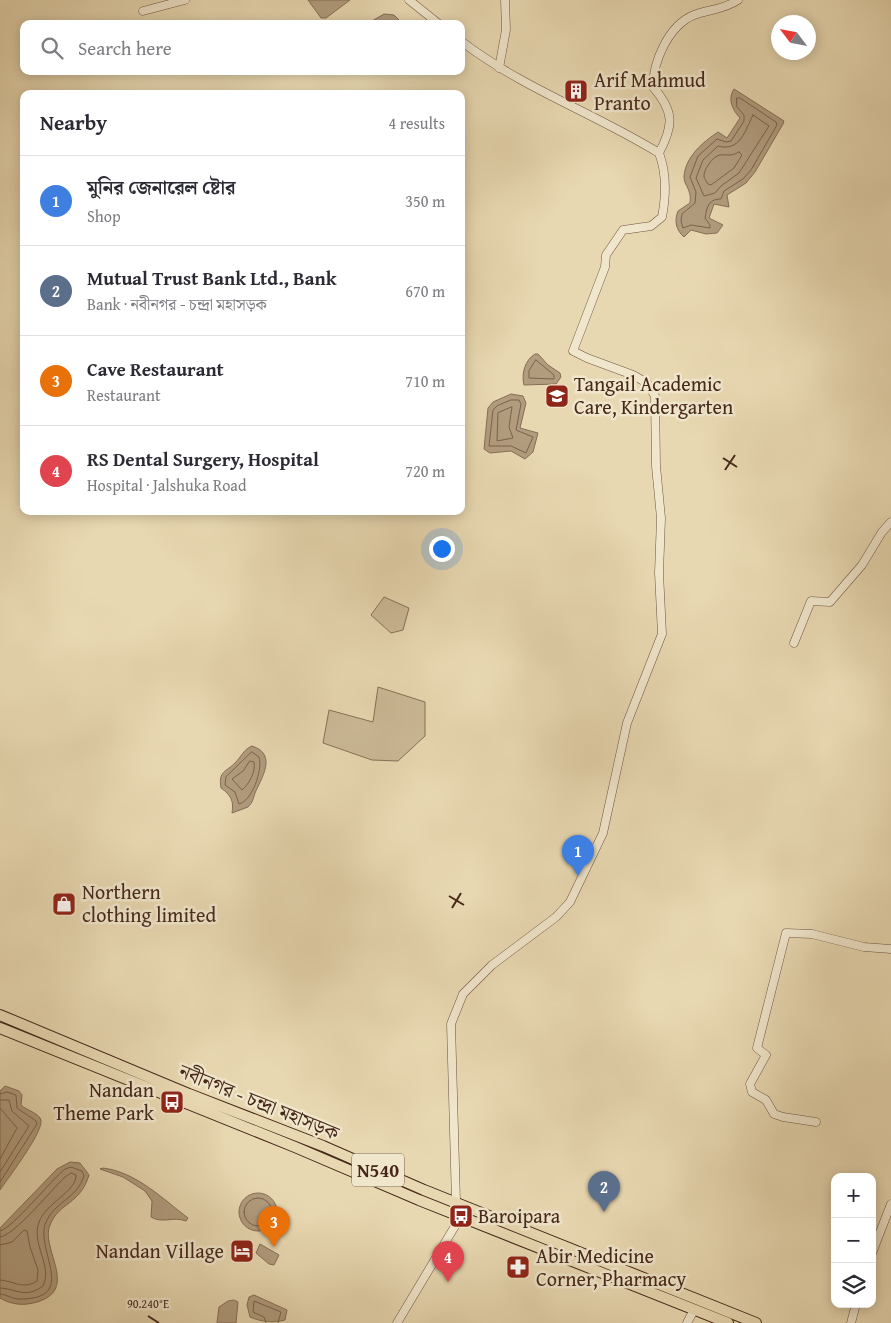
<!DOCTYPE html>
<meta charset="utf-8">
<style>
:root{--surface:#fff;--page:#f2f2f3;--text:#2b2b33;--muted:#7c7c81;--line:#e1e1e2;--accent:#1a73e8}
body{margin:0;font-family:"Gentium Book Plus","Noto Serif Bengali",serif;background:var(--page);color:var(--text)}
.controls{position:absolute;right:15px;bottom:15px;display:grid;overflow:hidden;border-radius:10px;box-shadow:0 2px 12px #0003}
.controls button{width:45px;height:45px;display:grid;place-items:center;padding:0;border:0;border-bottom:1px solid var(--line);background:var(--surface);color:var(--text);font:25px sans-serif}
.compass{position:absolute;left:771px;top:15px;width:45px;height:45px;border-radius:50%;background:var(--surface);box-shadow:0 2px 12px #0003;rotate:302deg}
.you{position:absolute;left:441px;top:548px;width:18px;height:18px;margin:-12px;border:4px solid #fff;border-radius:50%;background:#1a73e8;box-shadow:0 0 0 8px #1a73e833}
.badge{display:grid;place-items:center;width:32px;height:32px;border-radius:50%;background:var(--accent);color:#fff;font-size:16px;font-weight:700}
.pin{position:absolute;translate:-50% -41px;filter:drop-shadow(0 1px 2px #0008)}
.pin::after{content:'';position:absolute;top:26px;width:18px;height:15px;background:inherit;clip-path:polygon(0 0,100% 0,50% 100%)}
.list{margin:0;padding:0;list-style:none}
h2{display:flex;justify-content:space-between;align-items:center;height:65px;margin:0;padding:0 20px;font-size:21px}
h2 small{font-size:16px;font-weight:400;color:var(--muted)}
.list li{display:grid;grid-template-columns:32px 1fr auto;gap:15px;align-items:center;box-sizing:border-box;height:90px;padding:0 20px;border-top:1px solid var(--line)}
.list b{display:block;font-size:19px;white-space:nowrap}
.list p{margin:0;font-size:16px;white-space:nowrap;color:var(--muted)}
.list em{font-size:16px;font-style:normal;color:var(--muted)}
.icon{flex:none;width:28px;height:28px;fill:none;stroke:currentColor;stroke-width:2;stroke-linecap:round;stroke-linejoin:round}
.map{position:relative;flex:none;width:891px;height:1323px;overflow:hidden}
.search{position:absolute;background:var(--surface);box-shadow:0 2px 12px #0003;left:20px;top:20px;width:445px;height:55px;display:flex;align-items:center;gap:12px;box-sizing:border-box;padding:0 18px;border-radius:10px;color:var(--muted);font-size:19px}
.panel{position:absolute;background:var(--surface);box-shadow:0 2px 12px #0003;left:20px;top:90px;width:445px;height:425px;border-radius:10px}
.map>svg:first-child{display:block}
.green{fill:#ccba97;stroke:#887158}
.water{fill:#b19c7e;stroke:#866e56}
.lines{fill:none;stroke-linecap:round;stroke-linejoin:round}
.shore{stroke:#7b624c;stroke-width:1}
.minor-casing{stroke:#6e5440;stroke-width:9}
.highway-casing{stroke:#45281a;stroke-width:12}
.minor{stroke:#f0e6cc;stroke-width:8}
.highway{stroke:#e8d8b1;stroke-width:10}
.ticks{fill:none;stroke:#45281a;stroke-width:2}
.labels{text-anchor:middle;stroke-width:5;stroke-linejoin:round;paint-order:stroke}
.shield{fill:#f0e6cc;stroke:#78614f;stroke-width:1}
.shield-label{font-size:19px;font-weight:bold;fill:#45281a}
.poi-label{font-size:20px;fill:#45281a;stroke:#f0e6cc;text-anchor:start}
.street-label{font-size:20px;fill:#45281a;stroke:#f0e6cc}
.ticks-label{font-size:12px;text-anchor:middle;fill:#45281a;stroke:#f0e6cc;stroke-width:5;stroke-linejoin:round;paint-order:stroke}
</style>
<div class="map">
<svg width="891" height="1323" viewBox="0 0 891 1323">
<rect width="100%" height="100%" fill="#e8d8b1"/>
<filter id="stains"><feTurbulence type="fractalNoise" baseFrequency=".004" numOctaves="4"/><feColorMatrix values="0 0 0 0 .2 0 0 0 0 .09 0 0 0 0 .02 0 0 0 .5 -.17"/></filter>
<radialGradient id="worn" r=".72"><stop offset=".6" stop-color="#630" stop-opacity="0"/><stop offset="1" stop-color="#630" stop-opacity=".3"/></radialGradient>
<path class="green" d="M 384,597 L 409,608 L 403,630 L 391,633 L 371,615 Z
M 378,687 L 425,702 L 425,736 L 398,761 L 372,760 L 323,743 L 329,710 L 373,722 Z"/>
<path class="water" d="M 308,0 L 350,0 L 326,18 L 321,18 Z
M 384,14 L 394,15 L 403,24 L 367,24 Z
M 734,89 L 784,121 L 783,124 L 755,172 L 746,183 L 727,195 L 729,207 L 714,204 L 709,218 L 723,225 L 717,233 L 706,234 L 691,230 L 684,237 C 676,230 674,221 678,211 L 690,203 C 692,189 684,186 684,177 C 685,157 703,142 718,132 L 727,138 L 740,118 C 733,110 727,100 734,89 Z
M 535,354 L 538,354 L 548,365 L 560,373 L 561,377 L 556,384 L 524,385 C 521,374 525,360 535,354 Z
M 511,394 L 523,396 L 526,403 L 520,428 L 538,433 L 533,452 L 525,459 L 511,451 L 490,453 L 484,449 L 488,408 L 493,402 Z
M 252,746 C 278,754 261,779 255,793 C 253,799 253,802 248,807 L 232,813 C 234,801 231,795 221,788 C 218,771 226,772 235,763 C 242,756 243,750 252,746 Z
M 5,1086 L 19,1091 L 22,1095 L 21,1105 C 26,1110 36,1112 40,1118 C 48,1127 7,1179 0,1190 L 0,1091 Z
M 70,1162 L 80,1163 L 89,1175 C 80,1205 59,1202 50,1225 C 40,1249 80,1289 37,1302 C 24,1306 12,1305 0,1298 L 0,1228 L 57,1169 Z
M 103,1168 C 136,1172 163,1199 188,1218 L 186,1221 C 173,1216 163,1224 151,1217 L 152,1201 L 145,1191 L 123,1177 L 100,1169 Z
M239 1212a19 19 0 1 1 38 0a19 19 0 1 1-38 0Z
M 260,1244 L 279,1255 L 274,1265 L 269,1264 L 256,1253 Z
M 254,1295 L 287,1310 L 285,1320 C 274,1323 261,1322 250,1317 L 247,1305 L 249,1297 Z
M 234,1300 L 238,1302 L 236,1323 L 217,1323 L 219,1307 L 228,1301 Z"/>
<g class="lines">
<path class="shore" d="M 737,98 L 740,98 L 776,122 L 777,125 L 751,170 L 743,179 L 724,191 L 721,199 C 709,199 707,206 705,218 L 710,225 L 710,228 L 691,225 L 683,228 L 681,221 L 682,214 L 695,203 L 696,192 L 690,177 L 698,156 L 717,139 L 726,142 L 731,141 L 744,121 L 744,115 L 737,107 Z
M 753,115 L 769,126 L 739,173 L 721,186 L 715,193 L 704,196 L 696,178 L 703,160 L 718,146 C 740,152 745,131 753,115 Z
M 739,152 L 742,155 L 734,168 L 711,185 L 708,184 C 708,184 704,178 704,177 C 703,170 713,156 720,155 C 727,154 731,157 739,152 Z
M 536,360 L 554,375 L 554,379 L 529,378 L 529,371 Z
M 511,400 L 519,400 L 521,404 L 516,430 L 533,437 L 526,453 L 511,446 L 489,446 L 493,410 L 497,406 Z
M 512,407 L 509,427 L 513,438 L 497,441 L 498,413 Z
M 252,752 L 259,757 C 263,770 252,801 239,804 L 235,792 L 225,785 L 226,777 Z
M 250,761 L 254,762 C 256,772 249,784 242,790 L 232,779 L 243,771 Z
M 0,1094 L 7,1092 L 16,1095 L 17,1108 L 36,1121 L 37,1124 L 0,1182
M 0,1100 L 9,1100 L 12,1111 L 29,1126 L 0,1172
M 0,1108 L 17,1128 L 0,1159
M244 1212a14 14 0 1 1 28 0a14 14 0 1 1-28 0Z
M 0,1231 C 12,1229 51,1180 65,1169 L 71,1167 L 82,1171 L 84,1176 C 77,1199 55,1201 46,1222 C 34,1249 79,1298 22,1299 C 14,1300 8,1295 0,1294
M 0,1237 C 14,1236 52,1189 65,1177 L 71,1173 L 76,1175 C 77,1191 46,1203 39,1222 C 31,1245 53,1266 43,1286 C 25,1299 18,1289 0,1288
M 0,1245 L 12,1242 L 24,1230 L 27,1231 L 30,1247 L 38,1270 L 37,1281 C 23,1290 14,1281 0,1280
M 266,1323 L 264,1317 L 253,1312 L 254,1301 L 281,1312 L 278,1323"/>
<g class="minor-casing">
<path id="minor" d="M 409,0 L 439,24
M 143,11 L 185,0
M 499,68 L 506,30 L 505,0
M 659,153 C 674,125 674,111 653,87 C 653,61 669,25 694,15 C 710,9 723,10 738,0
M 794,643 L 811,601 L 830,602 L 862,565 L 882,532 L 891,522
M 816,1122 L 783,1117 L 774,1114 L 766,1100 L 752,1092 L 750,1084 L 766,1055 L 757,1048 L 786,933 L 812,934 L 864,947 L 891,949
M 456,1202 L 451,1024 L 463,994 L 492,965 L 556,917 L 570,902 L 603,833 L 627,723 L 662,634 L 659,573 L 661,518 L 656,466 L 655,396 L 647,383 L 633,375 L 587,358 L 573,351 L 605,267 L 606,255 L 623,230 L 651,226 L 662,217 C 666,196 667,174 659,153 C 594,113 522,88 461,41
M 872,1253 L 891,1204
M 397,1323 L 461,1216
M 687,1323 L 694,1310
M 851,1323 L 856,1304"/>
</g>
<g class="highway-casing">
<path id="highway" d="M 0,1015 L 189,1094 L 323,1146 L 424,1190 L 756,1323
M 0,1028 L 295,1147 L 419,1200 L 728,1323"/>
</g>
<use href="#minor" class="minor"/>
<use href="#highway" class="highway"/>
</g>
<path class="ticks" d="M 723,458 L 737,467M 725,470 L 735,455M 449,896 L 464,905M 452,908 L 461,893M 148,1316 L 159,1323"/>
<defs>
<g id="building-square" transform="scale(1.25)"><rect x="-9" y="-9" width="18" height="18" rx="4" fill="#8f2418" stroke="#f0e6cc"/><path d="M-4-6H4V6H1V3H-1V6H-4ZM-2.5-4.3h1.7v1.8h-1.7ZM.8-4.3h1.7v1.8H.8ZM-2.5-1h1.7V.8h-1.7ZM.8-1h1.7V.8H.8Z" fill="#fff"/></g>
<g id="school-square" transform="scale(1.25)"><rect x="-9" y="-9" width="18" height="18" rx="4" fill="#8f2418" stroke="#f0e6cc"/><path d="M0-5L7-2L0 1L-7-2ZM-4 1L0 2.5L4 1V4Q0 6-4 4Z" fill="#fff"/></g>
<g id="shop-square" transform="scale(1.25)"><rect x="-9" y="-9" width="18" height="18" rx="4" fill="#8f2418" stroke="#f0e6cc"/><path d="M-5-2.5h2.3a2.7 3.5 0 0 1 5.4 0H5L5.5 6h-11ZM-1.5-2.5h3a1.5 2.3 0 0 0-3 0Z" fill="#fff"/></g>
<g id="bus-square" transform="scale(1.25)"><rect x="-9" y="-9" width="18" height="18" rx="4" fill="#8f2418" stroke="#f0e6cc"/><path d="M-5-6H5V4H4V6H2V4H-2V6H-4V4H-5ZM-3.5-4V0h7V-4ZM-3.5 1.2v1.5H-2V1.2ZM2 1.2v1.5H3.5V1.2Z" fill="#fff"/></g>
<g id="hotel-square" transform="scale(1.25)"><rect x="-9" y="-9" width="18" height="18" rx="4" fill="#8f2418" stroke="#f0e6cc"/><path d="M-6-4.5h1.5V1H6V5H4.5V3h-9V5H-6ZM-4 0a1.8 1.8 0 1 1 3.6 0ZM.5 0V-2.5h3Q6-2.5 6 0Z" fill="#fff"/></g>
<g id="pharmacy-square" transform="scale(1.25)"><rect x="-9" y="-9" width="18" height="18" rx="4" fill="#8f2418" stroke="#f0e6cc"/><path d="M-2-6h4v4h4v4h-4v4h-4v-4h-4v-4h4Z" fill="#fff"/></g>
</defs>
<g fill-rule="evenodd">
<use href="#building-square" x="576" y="91"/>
<use href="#school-square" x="557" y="396"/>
<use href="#shop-square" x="64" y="904"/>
<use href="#bus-square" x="172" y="1102"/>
<use href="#bus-square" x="461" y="1216"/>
<use href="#hotel-square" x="242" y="1251"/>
<use href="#pharmacy-square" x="518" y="1267"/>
</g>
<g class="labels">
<rect class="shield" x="352" y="1153.5" width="52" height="33" rx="4"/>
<g class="shield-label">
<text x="378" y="1177">N540</text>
</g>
<g class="poi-label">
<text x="594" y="87">Arif Mahmud<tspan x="594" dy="23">Pranto</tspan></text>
<text x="574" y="391">Tangail Academic<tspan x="574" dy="23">Care, Kindergarten</tspan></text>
<text x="82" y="899">Northern<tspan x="82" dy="23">clothing limited</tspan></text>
<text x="154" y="1097" text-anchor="end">Nandan<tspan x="154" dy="23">Theme Park</tspan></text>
<text x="478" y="1223">Baroipara</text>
<text x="224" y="1258" text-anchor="end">Nandan Village</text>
<text x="536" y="1263">Abir Medicine<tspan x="536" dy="23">Corner, Pharmacy</tspan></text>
</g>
<g class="street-label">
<text transform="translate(259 1102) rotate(22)" y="7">নবীনগর - চন্দ্রা মহাসড়ক</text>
</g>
</g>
<g class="ticks-label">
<text x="148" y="1308">90.240°E</text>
</g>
<rect width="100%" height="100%" filter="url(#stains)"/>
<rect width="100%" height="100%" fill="url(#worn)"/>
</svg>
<div class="controls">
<button>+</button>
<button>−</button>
<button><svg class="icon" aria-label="layers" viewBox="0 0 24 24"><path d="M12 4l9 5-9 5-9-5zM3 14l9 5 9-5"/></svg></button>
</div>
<svg class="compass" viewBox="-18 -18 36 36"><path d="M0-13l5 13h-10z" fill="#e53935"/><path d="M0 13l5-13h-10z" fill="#7c7c81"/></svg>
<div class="you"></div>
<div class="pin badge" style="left:578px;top:876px;background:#3f7fe0">1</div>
<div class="pin badge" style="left:604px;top:1212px;background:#5c6f8a">2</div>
<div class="pin badge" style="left:274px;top:1247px;background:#e8710a">3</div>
<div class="pin badge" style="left:448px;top:1282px;background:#e0444e">4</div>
<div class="search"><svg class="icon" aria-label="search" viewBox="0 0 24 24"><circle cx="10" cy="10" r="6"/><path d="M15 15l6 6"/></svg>Search here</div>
<section class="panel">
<h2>Nearby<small>4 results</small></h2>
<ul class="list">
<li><span class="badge" style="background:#3f7fe0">1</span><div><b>মুনির জেনারেল ষ্টোর</b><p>Shop</p></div><em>350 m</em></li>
<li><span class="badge" style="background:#5c6f8a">2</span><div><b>Mutual Trust Bank Ltd., Bank</b><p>Bank · নবীনগর - চন্দ্রা মহাসড়ক</p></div><em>670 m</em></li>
<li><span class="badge" style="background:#e8710a">3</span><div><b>Cave Restaurant</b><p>Restaurant</p></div><em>710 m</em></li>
<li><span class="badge" style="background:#e0444e">4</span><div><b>RS Dental Surgery, Hospital</b><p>Hospital · Jalshuka Road</p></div><em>720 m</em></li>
</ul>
</section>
</div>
